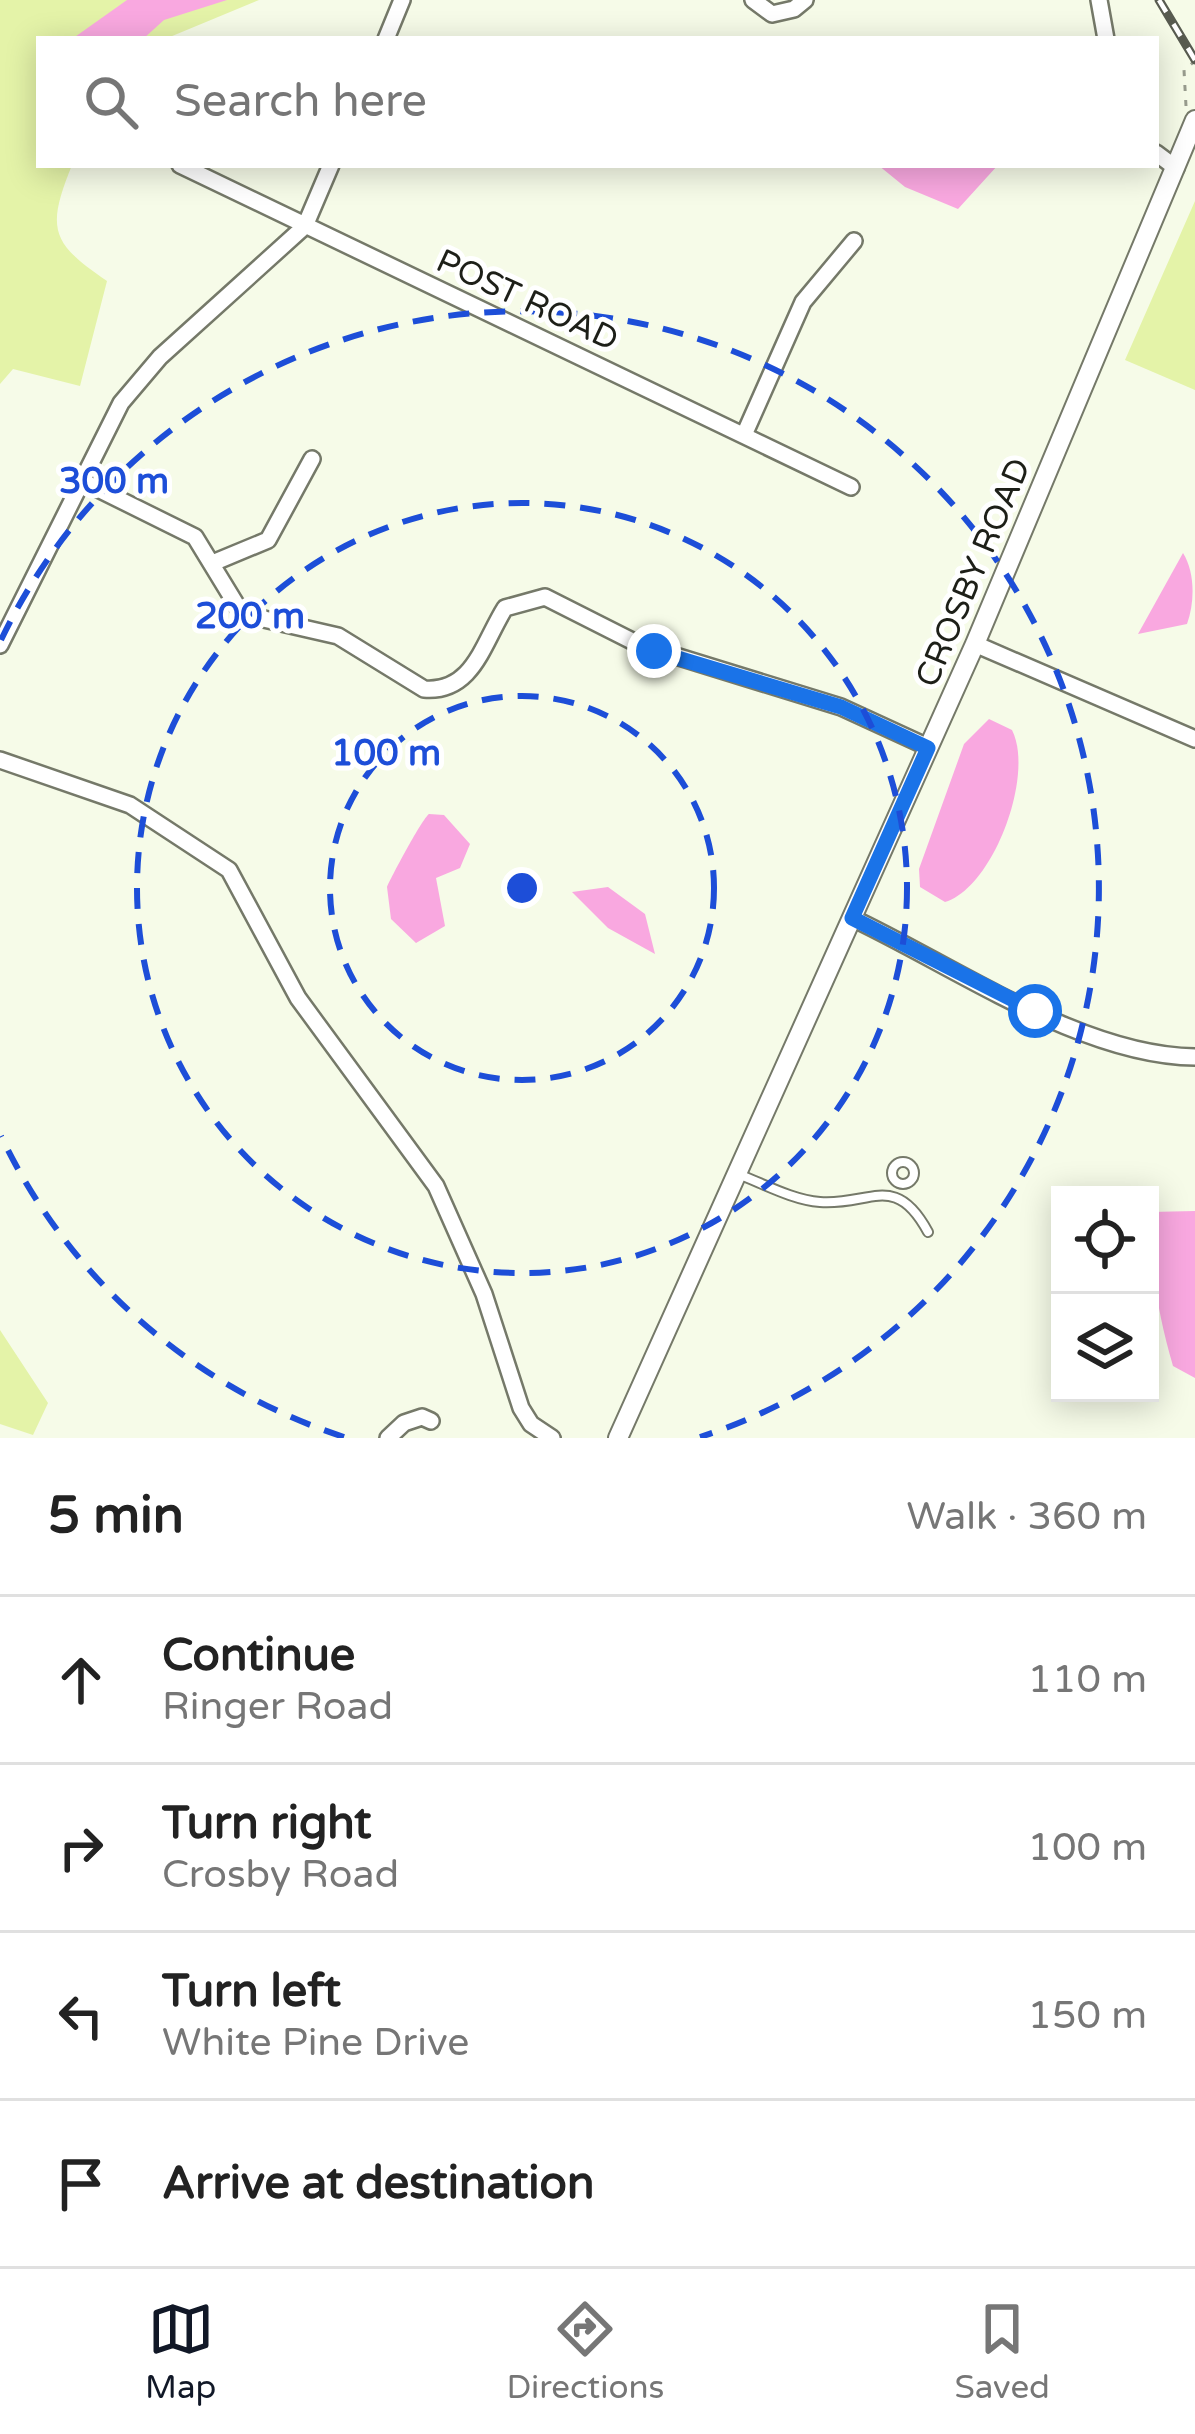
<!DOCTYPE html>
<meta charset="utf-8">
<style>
:root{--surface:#fff;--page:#f2f2f2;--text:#222;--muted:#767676;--line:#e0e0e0;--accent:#111827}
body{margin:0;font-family:"Varela Round",sans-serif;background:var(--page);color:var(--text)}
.controls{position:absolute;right:36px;bottom:36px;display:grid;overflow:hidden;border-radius:0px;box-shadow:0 6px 30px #0003}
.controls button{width:108px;height:108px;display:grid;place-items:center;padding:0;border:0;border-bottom:3px solid var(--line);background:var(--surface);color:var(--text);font:60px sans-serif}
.stop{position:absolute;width:36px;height:36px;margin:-27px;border:9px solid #1a73e8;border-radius:50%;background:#fff}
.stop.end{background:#1a73e8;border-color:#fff;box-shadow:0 3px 12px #0008}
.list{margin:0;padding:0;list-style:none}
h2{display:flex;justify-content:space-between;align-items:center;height:156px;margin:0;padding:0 48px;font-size:51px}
h2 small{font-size:39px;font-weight:400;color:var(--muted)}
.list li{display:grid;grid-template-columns:78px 1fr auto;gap:36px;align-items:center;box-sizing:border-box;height:168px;padding:0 48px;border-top:3px solid var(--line)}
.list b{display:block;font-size:45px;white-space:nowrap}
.list p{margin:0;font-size:39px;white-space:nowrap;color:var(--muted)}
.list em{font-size:39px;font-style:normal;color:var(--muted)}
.icon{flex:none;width:66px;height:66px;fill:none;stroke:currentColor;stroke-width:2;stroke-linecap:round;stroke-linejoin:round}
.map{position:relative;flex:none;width:1195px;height:1438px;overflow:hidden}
.search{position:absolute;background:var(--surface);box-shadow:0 6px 30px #0003;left:36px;right:36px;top:36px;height:132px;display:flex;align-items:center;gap:30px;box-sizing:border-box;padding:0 42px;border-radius:0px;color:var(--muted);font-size:45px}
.sheet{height:828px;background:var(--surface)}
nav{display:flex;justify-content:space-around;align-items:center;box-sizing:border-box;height:168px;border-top:3px solid var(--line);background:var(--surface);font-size:33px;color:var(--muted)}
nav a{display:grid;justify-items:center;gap:6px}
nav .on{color:var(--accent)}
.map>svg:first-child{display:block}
.green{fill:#e4f3a8}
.water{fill:#f9a8e0}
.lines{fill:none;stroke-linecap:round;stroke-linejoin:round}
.service-casing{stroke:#757969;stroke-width:12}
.minor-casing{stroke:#757969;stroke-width:20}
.tertiary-casing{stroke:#757969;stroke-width:22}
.path{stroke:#989c8e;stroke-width:3;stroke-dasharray:6 9;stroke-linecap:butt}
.service{stroke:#fff;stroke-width:8}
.minor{stroke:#fff;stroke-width:15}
.tertiary{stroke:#fff;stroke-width:18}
.rail-casing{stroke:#585b50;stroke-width:9}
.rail{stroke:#fff;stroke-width:4.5;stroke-dasharray:14;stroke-linecap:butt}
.route{stroke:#1a73e8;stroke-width:15}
.ring{fill:none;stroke:#1d4ed8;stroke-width:6;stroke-dasharray:21 15}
.labels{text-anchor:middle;stroke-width:10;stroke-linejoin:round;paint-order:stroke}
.street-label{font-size:33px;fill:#1d1f18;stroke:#fff}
.centre{fill:#1d4ed8;stroke:#fff;stroke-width:6}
.ring-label{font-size:36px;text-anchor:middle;font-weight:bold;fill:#1d4ed8;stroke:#fff;stroke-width:10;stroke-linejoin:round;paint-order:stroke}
</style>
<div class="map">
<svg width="1195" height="1438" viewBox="0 0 1195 1438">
<rect width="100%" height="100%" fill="#f6fbe8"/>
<path class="green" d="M 0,0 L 259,0 L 165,39 L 39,39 L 39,165 L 72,165 C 46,229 51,243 107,281 L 80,386 L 13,369 L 0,384 Z
M 1195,201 L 1195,390 L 1125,360 Z
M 0,1330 L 48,1403 L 33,1435 L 0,1424 Z"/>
<path class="water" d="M 127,0 L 227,0 L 164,20 L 143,39 L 72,39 Z
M 878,165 L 998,165 L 958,209 L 905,187 Z
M 1183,553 C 1195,572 1195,602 1187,624 L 1138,634 Z
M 989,719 L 1012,730 C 1035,775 993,888 945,902 L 920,887 L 919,869 L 964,744 Z
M 429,814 L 444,815 L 470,844 L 460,868 L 436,878 L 445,926 L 416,943 L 391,919 L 387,887 C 393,874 422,819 429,814 Z
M 608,887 L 645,914 L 655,954 L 608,928 L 572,892 Z
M 1195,1211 L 1195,1378 L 1173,1366 C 1158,1314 1150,1267 1150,1212 Z"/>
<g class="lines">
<g class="service-casing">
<path id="service" d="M892 1173a11 11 0 1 1 22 0a11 11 0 1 1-22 0Z
M 738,1174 C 764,1184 793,1200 820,1202 C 870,1206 895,1171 928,1232"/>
</g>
<g class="minor-casing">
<path id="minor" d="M 753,0 L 772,14 L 794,9 L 805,0
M 1099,0 L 1106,39
M 386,39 L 402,0
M 1156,153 L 1176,168
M 180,165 L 851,487
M 744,435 L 803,302 L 854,241
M 82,481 L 195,537 L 242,614 L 338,636 L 424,689 C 473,693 483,643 505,608 L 545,597 L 640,645 L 841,707 L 928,747
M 215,562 L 268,540 L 312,459
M 975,644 L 1195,739
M 0,645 L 121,403 L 160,357 L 305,226 L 331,165
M 0,760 L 130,805 L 229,870 L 298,998 L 436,1186 L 484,1294 L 521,1408 L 531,1424 L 552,1438
M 852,918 C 954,966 1082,1056 1195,1057
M 388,1438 L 404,1423 L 422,1417 L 431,1421"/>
</g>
<g class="tertiary-casing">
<path id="tertiary" d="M 618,1438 L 975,644 L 1195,120"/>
</g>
<path class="path" d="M 1186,106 L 1184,70 L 1195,61"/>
<use href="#service" class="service"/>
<use href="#minor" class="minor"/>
<use href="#tertiary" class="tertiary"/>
<g class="rail-casing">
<path id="rail" d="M 1159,0 L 1195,60"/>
</g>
<use href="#rail" class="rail"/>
</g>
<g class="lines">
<path class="route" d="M 654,651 L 841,707 L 928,748 L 852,918 L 1035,1011"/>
</g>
<g class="ring">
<circle cx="522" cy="888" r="192"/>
<circle cx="522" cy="888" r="385"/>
<path d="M344 1437A577 577 0 0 1 1 1136M1 640A577 577 0 1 1 700 1437"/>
</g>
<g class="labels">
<g class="street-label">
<text transform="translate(528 299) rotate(25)" y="12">POST ROAD</text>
<text transform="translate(972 572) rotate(-67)" y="12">CROSBY ROAD</text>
</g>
</g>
<circle cx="522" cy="888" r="18" class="centre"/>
<g class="ring-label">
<text x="114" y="493">300 m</text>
<text x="250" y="628">200 m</text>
<text x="386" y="765">100 m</text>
</g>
</svg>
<div class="controls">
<button><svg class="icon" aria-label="locate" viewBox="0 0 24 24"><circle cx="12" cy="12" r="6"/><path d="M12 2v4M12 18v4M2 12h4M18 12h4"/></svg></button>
<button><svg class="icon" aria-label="layers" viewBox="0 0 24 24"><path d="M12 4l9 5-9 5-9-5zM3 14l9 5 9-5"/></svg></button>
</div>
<div class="stop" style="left:1035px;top:1011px"></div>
<div class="stop end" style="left:654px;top:651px"></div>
<div class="search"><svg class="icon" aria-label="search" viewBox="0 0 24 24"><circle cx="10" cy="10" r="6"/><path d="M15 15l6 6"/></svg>Search here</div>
</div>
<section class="sheet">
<h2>5 min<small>Walk · 360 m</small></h2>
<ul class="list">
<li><svg class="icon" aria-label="ahead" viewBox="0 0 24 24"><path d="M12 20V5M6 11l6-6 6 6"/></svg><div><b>Continue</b><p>Ringer Road</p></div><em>110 m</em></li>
<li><svg class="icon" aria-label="right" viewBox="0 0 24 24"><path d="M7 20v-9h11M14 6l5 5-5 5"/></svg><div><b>Turn right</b><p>Crosby Road</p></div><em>100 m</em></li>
<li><svg class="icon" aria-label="left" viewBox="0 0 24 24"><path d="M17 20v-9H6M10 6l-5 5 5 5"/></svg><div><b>Turn left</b><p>White Pine Drive</p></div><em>150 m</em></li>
<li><svg class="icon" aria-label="arrive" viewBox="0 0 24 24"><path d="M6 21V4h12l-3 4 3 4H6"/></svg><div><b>Arrive at destination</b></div></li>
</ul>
</section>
<nav>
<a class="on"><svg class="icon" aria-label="map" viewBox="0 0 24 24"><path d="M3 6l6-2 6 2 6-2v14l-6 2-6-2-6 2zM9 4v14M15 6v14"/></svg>Map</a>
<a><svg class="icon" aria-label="directions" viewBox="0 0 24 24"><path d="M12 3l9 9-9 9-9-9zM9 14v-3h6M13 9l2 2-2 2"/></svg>Directions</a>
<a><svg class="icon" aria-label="saved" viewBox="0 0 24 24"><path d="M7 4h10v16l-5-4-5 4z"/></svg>Saved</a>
</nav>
